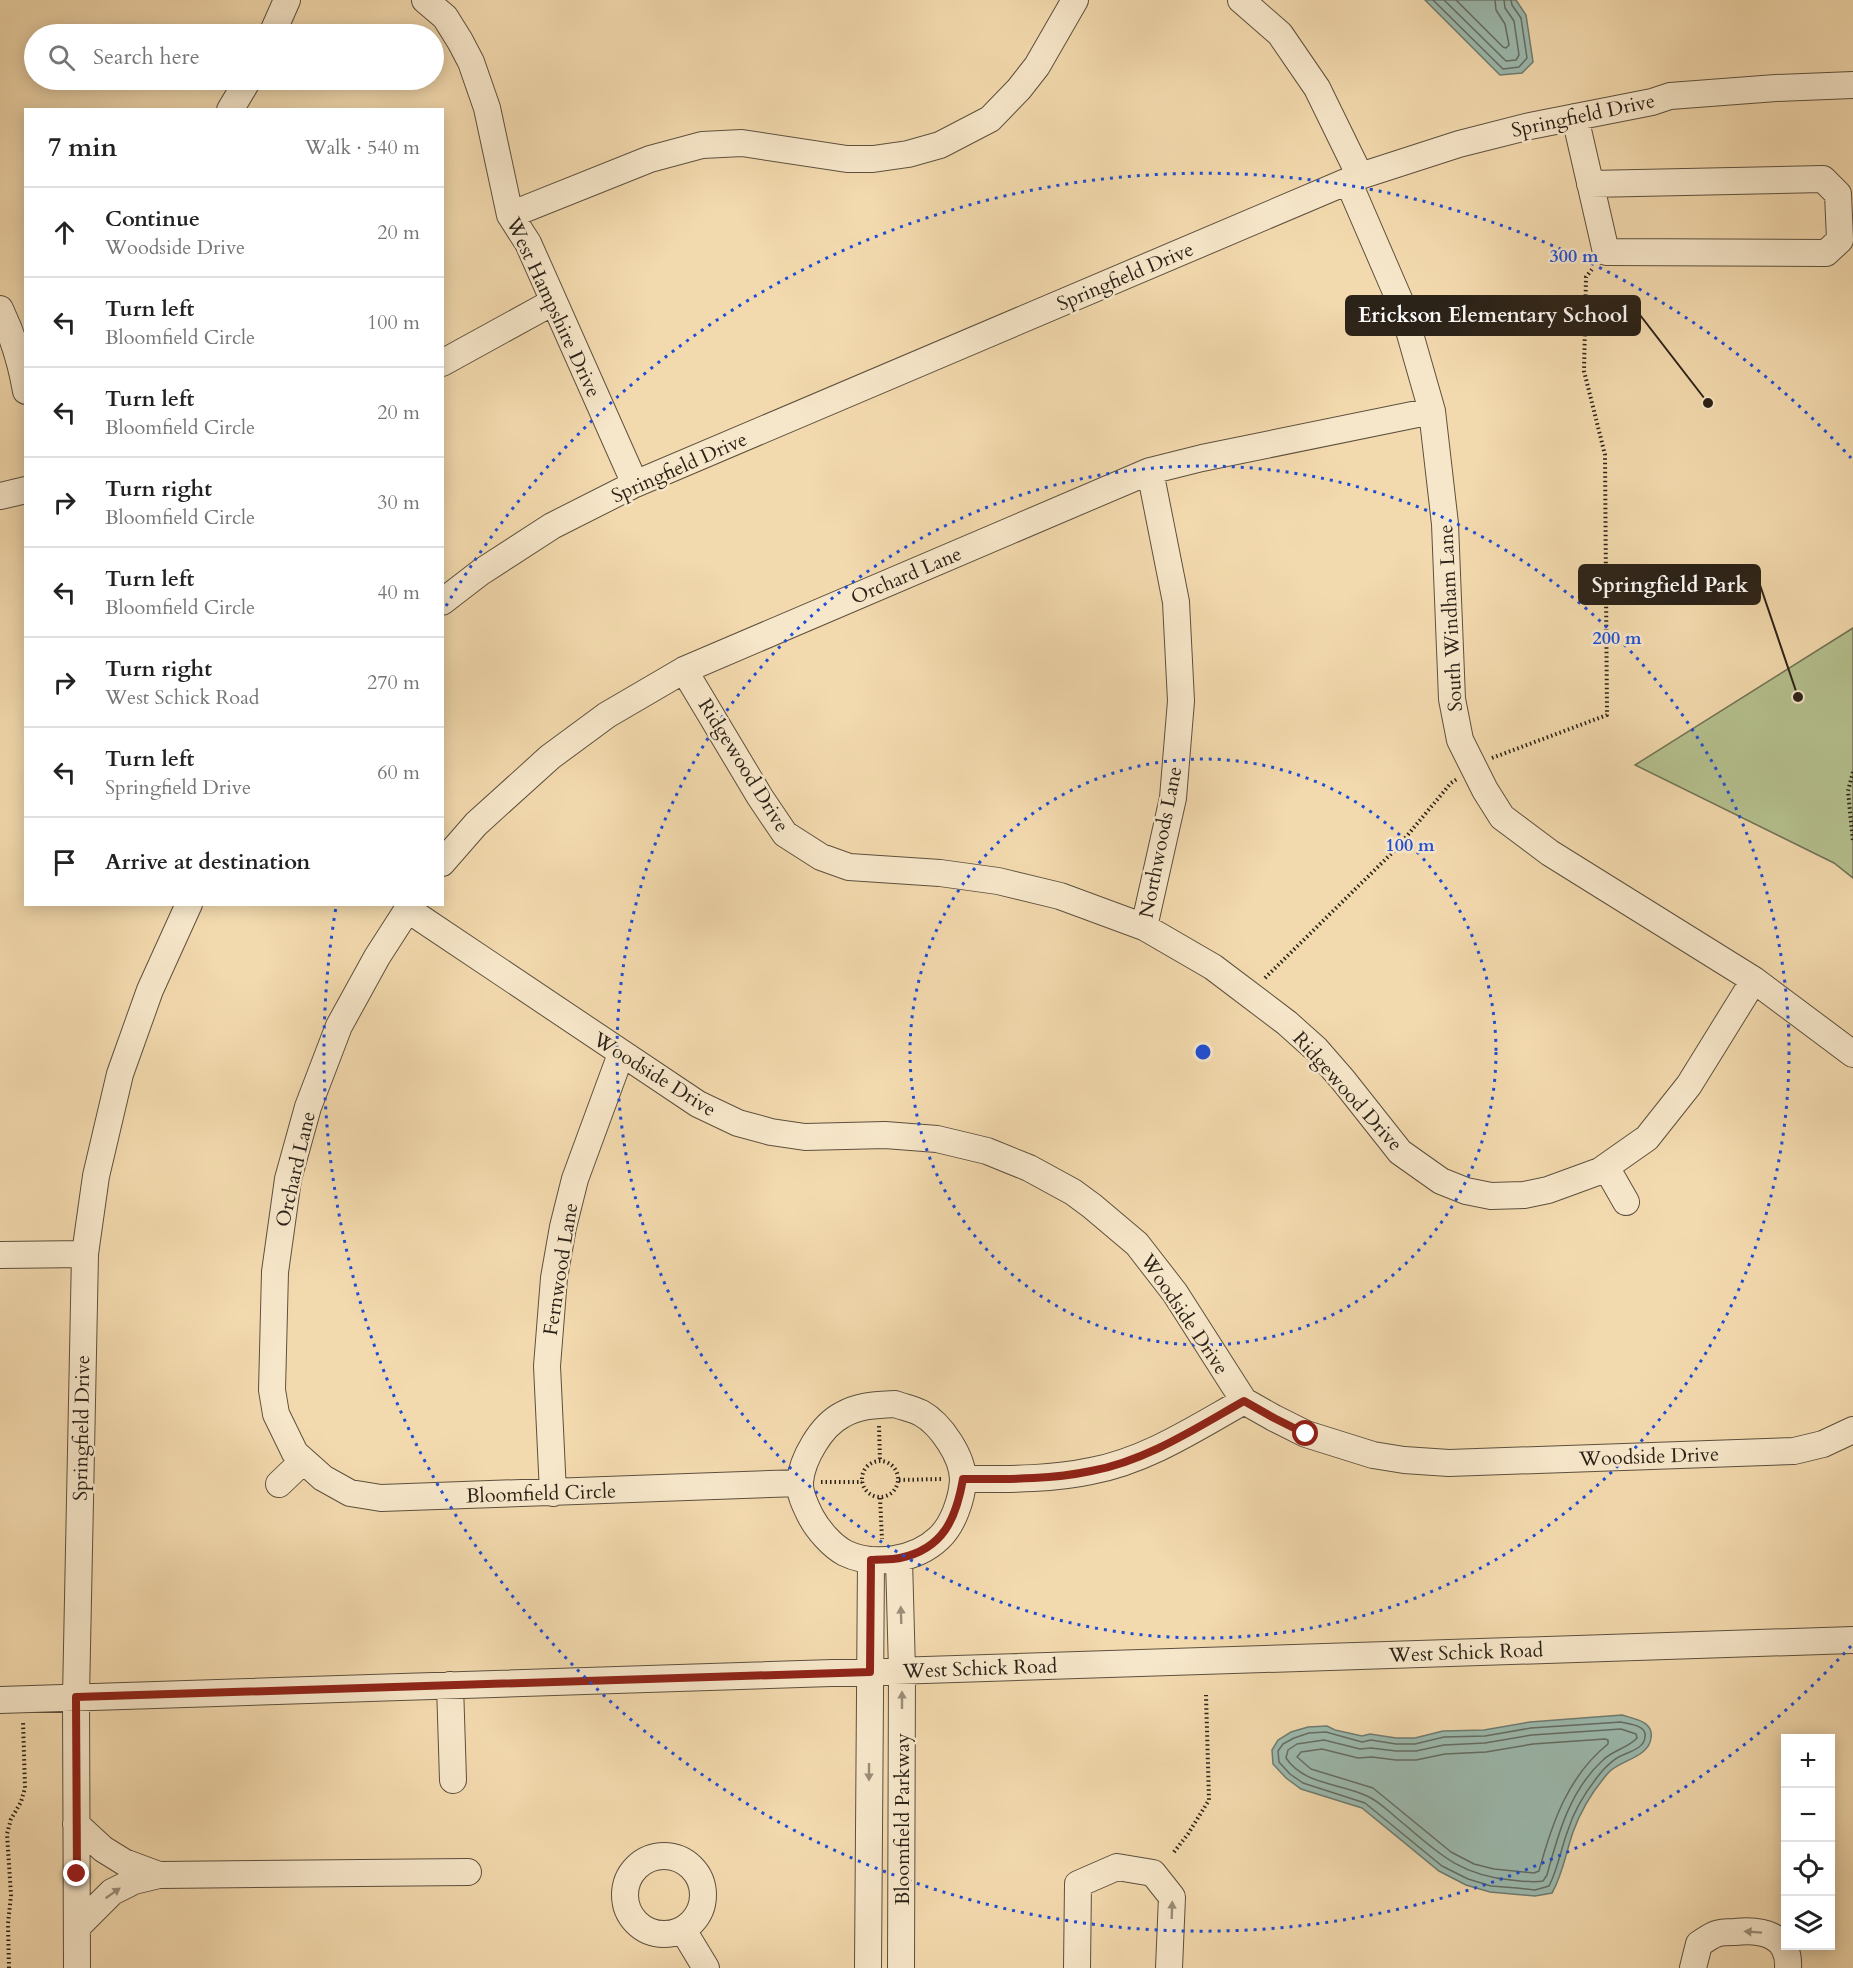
<!DOCTYPE html>
<meta charset="utf-8">
<style>
:root{--surface:#fff;--page:#f2f2f2;--text:#222;--muted:#767676;--line:#e0e0e0}
body{margin:0;font-family:Cardo,serif;background:var(--page);color:var(--text)}
.controls{position:absolute;right:18px;bottom:18px;display:grid;overflow:hidden;border-radius:0px;box-shadow:0 3px 15px #0003}
.controls button{width:54px;height:54px;display:grid;place-items:center;padding:0;border:0;border-bottom:2px solid var(--line);background:var(--surface);color:var(--text);font:30px sans-serif}
.stop{position:absolute;width:18px;height:18px;margin:-14px;border:4px solid #8f2418;border-radius:50%;background:#fff}
.stop.end{background:#8f2418;border-color:#fff;box-shadow:0 2px 6px #0008}
.list{margin:0;padding:0;list-style:none}
h2{display:flex;justify-content:space-between;align-items:center;height:78px;margin:0;padding:0 24px;font-size:26px}
h2 small{font-size:20px;font-weight:400;color:var(--muted)}
.list li{display:grid;grid-template-columns:39px 1fr auto;gap:18px;align-items:center;box-sizing:border-box;height:90px;padding:0 24px;border-top:2px solid var(--line)}
.list b{display:block;font-size:22px;white-space:nowrap}
.list p{margin:0;font-size:20px;white-space:nowrap;color:var(--muted)}
.list em{font-size:20px;font-style:normal;color:var(--muted)}
.icon{flex:none;width:33px;height:33px;fill:none;stroke:currentColor;stroke-width:2;stroke-linecap:round;stroke-linejoin:round}
.map{position:relative;flex:none;width:1853px;height:1968px;overflow:hidden}
.search{position:absolute;background:var(--surface);box-shadow:0 3px 15px #0003;left:24px;top:24px;width:420px;height:66px;display:flex;align-items:center;gap:15px;box-sizing:border-box;padding:0 21px;border-radius:33px;color:var(--muted);font-size:22px}
.panel{position:absolute;background:var(--surface);box-shadow:0 3px 15px #0003;left:24px;top:108px;width:420px;height:798px;border-radius:0px}
.map>svg:first-child{display:block}
.park{fill:#b5c18f;stroke:#707254;stroke-width:1.5}
.water{fill:#9cbaaf;stroke:#6f7d73;stroke-width:1.5}
.lines{fill:none;stroke-linecap:round;stroke-linejoin:round}
.shore{stroke:#646e64;stroke-width:1.5}
.minor-casing{stroke:#5d503e;stroke-width:28}
.path{stroke:#2b2218;stroke-width:4;stroke-dasharray:1.5 3;stroke-linecap:butt}
.minor{stroke:#f7e7ca;stroke-width:26}
.oneway{fill:#9b8e7a}
.route{stroke:#8f2418;stroke-width:8}
.ring{fill:none;stroke:#1d4ed8;stroke-width:3;stroke-dasharray:3 6}
.labels{text-anchor:middle;stroke-width:5;stroke-linejoin:round;paint-order:stroke}
.street-label{font-size:20px;fill:#2b2218;stroke:#f7e7ca}
.centre{fill:#1d4ed8;stroke:#f7e7ca;stroke-width:3}
.ring-label{font-size:18px;text-anchor:middle;font-weight:bold;fill:#1d4ed8;stroke:#f7e7ca;stroke-width:5;stroke-linejoin:round;paint-order:stroke}
.leader{fill:none;stroke:#2b2218;stroke-width:2}
.callout-dot{fill:#2b2218;stroke:#f7e7ca;stroke-width:2}
.callout{fill:#2b2218;stroke:#2b2218;stroke-width:2}
.callout-label{font-size:21px;text-anchor:middle;font-weight:bold;fill:#fff}
</style>
<div class="map">
<svg width="1853" height="1968" viewBox="0 0 1853 1968">
<rect width="100%" height="100%" fill="#f3daae"/>
<filter id="stains"><feTurbulence type="fractalNoise" baseFrequency=".00333" numOctaves="4"/><feColorMatrix values="0 0 0 0 .2 0 0 0 0 .09 0 0 0 0 .02 0 0 0 .5 -.17"/></filter>
<radialGradient id="worn" r=".72"><stop offset=".6" stop-color="#630" stop-opacity="0"/><stop offset="1" stop-color="#630" stop-opacity=".3"/></radialGradient>
<path class="park" d="M 1853,628 L 1853,878 L 1834,863 L 1635,765 Z"/>
<path class="water" d="M 1425,0 L 1516,0 L 1526,15 L 1533,62 L 1522,73 L 1500,75 Z
M 1622,1715 C 1634,1719 1654,1721 1651,1738 C 1649,1757 1621,1760 1609,1772 C 1594,1789 1581,1810 1573,1832 C 1566,1852 1563,1874 1552,1893 L 1535,1896 L 1490,1892 L 1466,1885 L 1439,1871 L 1362,1808 L 1301,1789 L 1286,1778 L 1273,1764 L 1272,1750 L 1278,1740 L 1291,1732 L 1308,1727 L 1327,1726 L 1335,1730 L 1362,1736 L 1370,1734 L 1396,1738 L 1415,1738 L 1443,1731 L 1484,1730 L 1530,1722 Z"/>
<g class="lines">
<path class="shore" d="M 1433,0 L 1503,69 L 1519,67 L 1527,58 L 1521,18 L 1512,5 L 1511,0
M 1444,0 L 1506,61 L 1516,60 L 1519,55 L 1514,21 L 1505,8 L 1504,0
M 1456,0 L 1503,47 L 1506,48 L 1509,45 L 1505,24 L 1496,10 L 1495,0
M 1621,1722 C 1629,1724 1647,1725 1645,1737 C 1644,1750 1626,1752 1617,1758 C 1612,1761 1607,1766 1603,1770 C 1588,1788 1575,1807 1568,1830 C 1561,1848 1558,1869 1549,1886 L 1535,1890 L 1517,1888 L 1491,1886 L 1468,1879 L 1442,1866 L 1365,1803 L 1303,1783 L 1290,1774 L 1279,1762 L 1278,1751 L 1283,1744 L 1294,1738 L 1309,1733 L 1326,1732 L 1362,1742 L 1371,1740 L 1396,1744 L 1415,1744 L 1444,1737 L 1485,1736 L 1531,1728 Z
M 1621,1729 L 1636,1734 L 1637,1738 C 1628,1748 1613,1750 1603,1760 C 1570,1790 1558,1834 1547,1875 L 1543,1881 C 1533,1883 1522,1881 1511,1880 C 1461,1875 1440,1855 1404,1824 C 1392,1815 1381,1802 1367,1796 C 1340,1783 1304,1785 1286,1758 L 1288,1750 L 1297,1744 L 1324,1740 L 1360,1749 L 1371,1748 L 1396,1751 L 1416,1751 L 1444,1745 L 1485,1743 L 1532,1735 Z
M 1605,1739 L 1608,1740 L 1608,1744 C 1568,1776 1552,1823 1539,1871 L 1534,1873 L 1494,1869 L 1474,1864 L 1451,1852 L 1373,1788 L 1311,1769 L 1297,1757 L 1301,1752 L 1322,1749 L 1358,1758 L 1372,1757 L 1396,1760 L 1416,1760 L 1445,1754 L 1486,1752 L 1533,1744 Z"/>
<g class="minor-casing">
<path id="minor" d="M 425,0 L 445,17 L 460,41 L 471,62 L 487,108 L 510,215 L 528,243 L 635,484
M 1241,0 L 1280,34 L 1317,88 L 1360,176
M 272,34 L 287,0
M 230,110 L 248,80
M 1575,117 L 1606,252 L 1826,253 L 1840,240 L 1838,194 L 1823,179 L 1590,184
M 1348,181 L 1402,306 L 1432,411 L 1445,524 L 1452,699 L 1460,740 L 1485,790 L 1502,817 L 1550,853 L 1754,980 L 1853,1054
M 510,215 L 650,159 L 702,145 L 742,143 L 847,159 L 873,159 L 908,154 L 940,145 L 990,119 L 1019,89 L 1037,66 L 1075,0
M 0,309 C 13,336 21,362 26,391
M 442,363 L 553,302
M 0,496 L 26,490
M 442,602 L 481,572 L 552,526 L 635,484 L 1360,176 L 1459,144 L 1530,126 L 1652,102 L 1670,96 L 1776,88 L 1853,85
M 684,670 L 760,797 L 785,834 L 821,857 L 849,867 L 940,873 L 998,881 L 1060,896 L 1144,927 L 1213,967 L 1287,1023 L 1316,1049 L 1343,1080 L 1400,1152 L 1441,1181 L 1466,1191 L 1491,1196 L 1524,1195 L 1548,1190 L 1600,1171 L 1647,1138 L 1689,1085 L 1754,980
M 442,863 L 476,824 L 550,757 L 607,715 L 684,670 L 1150,471 L 1202,458 L 1432,411
M 411,904 L 377,957 L 339,1026 L 308,1107 L 288,1179 L 275,1272 L 272,1390 L 276,1414 L 295,1453 L 323,1478 L 350,1493 L 381,1498 L 800,1483
M 407,909 L 698,1104 L 738,1123 L 771,1132 L 805,1137 L 885,1135 L 937,1139 L 987,1151 L 1029,1168 L 1073,1192 L 1092,1206 L 1137,1244 L 1175,1293 L 1244,1401 L 1274,1418 L 1306,1434 L 1373,1455 L 1404,1460 L 1449,1463 L 1794,1451 L 1823,1444 L 1853,1430
M 1144,927 L 1173,798 L 1181,701 L 1176,602 L 1150,471
M 1606,1167 L 1626,1202
M 0,1255 L 85,1254
M 895,1404 C 903,1407 913,1409 921,1413 C 941,1424 963,1457 963,1480 C 962,1499 953,1525 939,1538 C 916,1560 874,1567 845,1553 C 832,1546 818,1530 811,1517 C 806,1507 799,1494 800,1482 C 802,1459 821,1426 842,1415 C 859,1405 876,1405 895,1404 Z
M 963,1479 C 1006,1479 1049,1480 1091,1471 C 1146,1461 1196,1428 1244,1401
M 279,1484 L 303,1461
M 553,1493 L 547,1366 L 554,1278 L 563,1227 L 575,1179 L 621,1054
M 899,1559 L 902,1671 L 901,1968
M 450,1685 L 453,1780
M 0,1700 L 1853,1640
M 76,1824 L 103,1849 L 124,1862 L 159,1875
M625 1895a39 39 0 1 1 78 0a39 39 0 1 1-78 0Z
M 77,1927 L 112,1892 L 134,1881 L 159,1875 L 468,1872
M 683,1930 L 706,1968
M 77,1968 L 76,1697 L 85,1254 L 96,1176 L 120,1074 L 150,990 L 189,904
M 868,1968 L 871,1560
M 1077,1968 L 1078,1884 L 1117,1867 L 1153,1873 L 1172,1897 L 1169,1968
M 1693,1968 L 1699,1944 C 1704,1941 1710,1936 1716,1934 C 1721,1932 1729,1932 1735,1932 C 1762,1929 1790,1935 1788,1968"/>
</g>
<path class="path" d="M 1492,758 L 1607,715 L 1605,455 L 1584,371 L 1586,277 L 1593,268
M 1853,772 L 1848,791 L 1853,842
M 1265,978 L 1396,849 L 1451,783 L 1457,779
M 879,1426 L 880,1461
M862 1479a18 18 0 1 1 36 0a18 18 0 1 1-36 0Z
M 899,1480 L 941,1479
M 821,1482 L 862,1482
M 880,1498 L 882,1539
M 1174,1852 L 1188,1834 L 1209,1800 L 1206,1695
M 9,1968 L 8,1924 L 11,1895 L 7,1834 L 11,1819 L 21,1802 L 25,1788 L 23,1721"/>
<use href="#minor" class="minor"/>
</g>
<defs><path id="oneway-solid" d="M-6-.8H1V-3.2L6.5 0L1 3.2V.8H-6Z" transform="scale(1.5)"/></defs>
<g class="oneway">
<use href="#oneway-solid" transform="translate(901 1615) rotate(-92)"/>
<use href="#oneway-solid" transform="translate(902 1700) rotate(-90)"/>
<use href="#oneway-solid" transform="translate(869 1772) rotate(90)"/>
<use href="#oneway-solid" transform="translate(113 1893) rotate(-35)"/>
<use href="#oneway-solid" transform="translate(1172 1910) rotate(-88)"/>
<use href="#oneway-solid" transform="translate(1753 1932) rotate(-176)"/>
</g>
<g class="lines">
<path class="route" d="M 77,1874 L 76,1697 L 870,1672 L 871,1560 C 880,1559 891,1560 900,1558 C 943,1549 956,1519 963,1479 C 1006,1479 1049,1480 1091,1471 C 1146,1461 1196,1428 1244,1401 L 1274,1418 L 1306,1434"/>
</g>
<g class="ring">
<circle cx="1203" cy="1052" r="293"/>
<circle cx="1203" cy="1052" r="586"/>
<path d="M1851 1646A879 879 0 0 1 336 907M446 606A879 879 0 0 1 1851 458"/>
</g>
<g class="labels">
<g class="street-label">
<text transform="translate(1583 115) rotate(-12)" y="7">Springfield Drive</text>
<text transform="translate(1125 276) rotate(-23)" y="7">Springfield Drive</text>
<text transform="translate(554 307) rotate(65)" y="7">West Hampshire Drive</text>
<text transform="translate(679 467) rotate(-24)" y="7">Springfield Drive</text>
<text transform="translate(906 575) rotate(-23)" y="7">Orchard Lane</text>
<text transform="translate(1450 618) rotate(-93)" y="7">South Windham Lane</text>
<text transform="translate(744 765) rotate(58)" y="7">Ridgewood Drive</text>
<text transform="translate(1160 842) rotate(-79)" y="7">Northwoods Lane</text>
<text transform="translate(655 1074) rotate(32)" y="7">Woodside Drive</text>
<text transform="translate(1348 1091) rotate(48)" y="7">Ridgewood Drive</text>
<text transform="translate(295 1169) rotate(-77)" y="7">Orchard Lane</text>
<text transform="translate(560 1269) rotate(-81)" y="7">Fernwood Lane</text>
<text transform="translate(1185 1314) rotate(56)" y="7">Woodside Drive</text>
<text transform="translate(81 1428) rotate(-89)" y="7">Springfield Drive</text>
<text transform="translate(1649 1456) rotate(-2)" y="7">Woodside Drive</text>
<text transform="translate(541 1493) rotate(-2)" y="7">Bloomfield Circle</text>
<text transform="translate(1466 1652) rotate(-2)" y="7">West Schick Road</text>
<text transform="translate(980 1668) rotate(-2)" y="7">West Schick Road</text>
<text transform="translate(902 1819) rotate(-90)" y="7">Bloomfield Parkway</text>
</g>
</g>
<circle cx="1203" cy="1052" r="9" class="centre"/>
<g class="ring-label">
<text x="1574" y="262">300 m</text>
<text x="1617" y="644">200 m</text>
<text x="1410" y="851">100 m</text>
</g>
<path class="leader" d="M1708 403L1640 315M1798 697L1760 585"/>
<g class="callout-dot">
<circle cx="1708" cy="403" r="6"/>
<circle cx="1798" cy="697" r="6"/>
</g>
<g class="callout">
<rect x="1346" y="296" width="294" height="39" rx="6"/>
<rect x="1579" y="565" width="181" height="39" rx="6"/>
</g>
<g class="callout-label">
<text x="1493" y="322">Erickson Elementary School</text>
<text x="1670" y="592">Springfield Park</text>
</g>
<rect width="100%" height="100%" filter="url(#stains)"/>
<rect width="100%" height="100%" fill="url(#worn)"/>
</svg>
<div class="controls">
<button>+</button>
<button>−</button>
<button><svg class="icon" aria-label="locate" viewBox="0 0 24 24"><circle cx="12" cy="12" r="6"/><path d="M12 2v4M12 18v4M2 12h4M18 12h4"/></svg></button>
<button><svg class="icon" aria-label="layers" viewBox="0 0 24 24"><path d="M12 4l9 5-9 5-9-5zM3 14l9 5 9-5"/></svg></button>
</div>
<div class="stop" style="left:1306px;top:1434px"></div>
<div class="stop end" style="left:77px;top:1874px"></div>
<div class="search"><svg class="icon" aria-label="search" viewBox="0 0 24 24"><circle cx="10" cy="10" r="6"/><path d="M15 15l6 6"/></svg>Search here</div>
<section class="panel">
<h2>7 min<small>Walk · 540 m</small></h2>
<ul class="list">
<li><svg class="icon" aria-label="ahead" viewBox="0 0 24 24"><path d="M12 20V5M6 11l6-6 6 6"/></svg><div><b>Continue</b><p>Woodside Drive</p></div><em>20 m</em></li>
<li><svg class="icon" aria-label="left" viewBox="0 0 24 24"><path d="M17 20v-9H6M10 6l-5 5 5 5"/></svg><div><b>Turn left</b><p>Bloomfield Circle</p></div><em>100 m</em></li>
<li><svg class="icon" aria-label="left" viewBox="0 0 24 24"><path d="M17 20v-9H6M10 6l-5 5 5 5"/></svg><div><b>Turn left</b><p>Bloomfield Circle</p></div><em>20 m</em></li>
<li><svg class="icon" aria-label="right" viewBox="0 0 24 24"><path d="M7 20v-9h11M14 6l5 5-5 5"/></svg><div><b>Turn right</b><p>Bloomfield Circle</p></div><em>30 m</em></li>
<li><svg class="icon" aria-label="left" viewBox="0 0 24 24"><path d="M17 20v-9H6M10 6l-5 5 5 5"/></svg><div><b>Turn left</b><p>Bloomfield Circle</p></div><em>40 m</em></li>
<li><svg class="icon" aria-label="right" viewBox="0 0 24 24"><path d="M7 20v-9h11M14 6l5 5-5 5"/></svg><div><b>Turn right</b><p>West Schick Road</p></div><em>270 m</em></li>
<li><svg class="icon" aria-label="left" viewBox="0 0 24 24"><path d="M17 20v-9H6M10 6l-5 5 5 5"/></svg><div><b>Turn left</b><p>Springfield Drive</p></div><em>60 m</em></li>
<li><svg class="icon" aria-label="arrive" viewBox="0 0 24 24"><path d="M6 21V4h12l-3 4 3 4H6"/></svg><div><b>Arrive at destination</b></div></li>
</ul>
</section>
</div>
